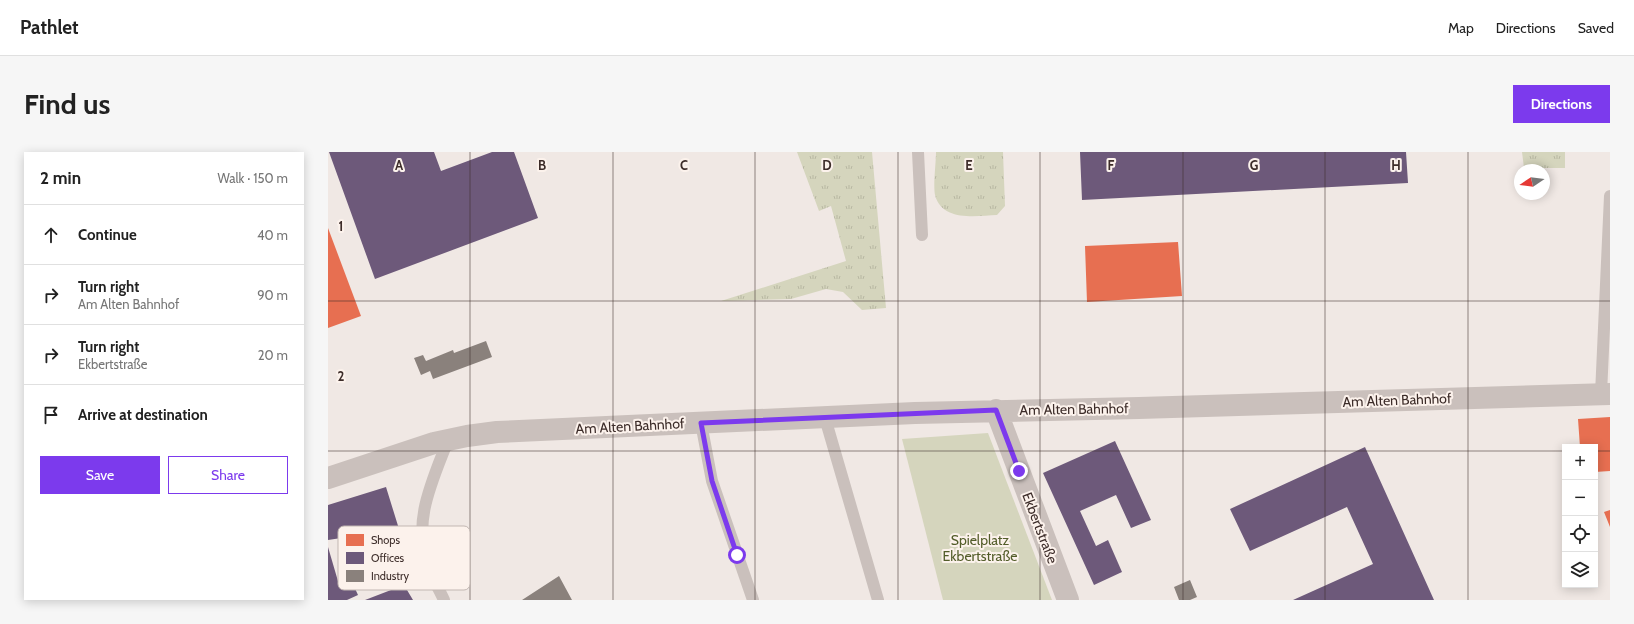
<!DOCTYPE html>
<meta charset="utf-8">
<style>
:root{--surface:#fff;--page:#f6f6f6;--text:#222;--muted:#767676;--line:#e0e0e0;--accent:#7c3aed}
body{margin:0;font-family:Cabin,sans-serif;background:var(--page);color:var(--text)}
.controls{position:absolute;right:12px;bottom:12px;display:grid;overflow:hidden;border-radius:0px;box-shadow:0 2px 10px #0003}
.controls button{width:36px;height:36px;display:grid;place-items:center;padding:0;border:0;border-bottom:1px solid var(--line);background:var(--surface);color:var(--text);font:20px sans-serif}
.compass{position:absolute;left:1186px;top:12px;width:36px;height:36px;border-radius:50%;background:var(--surface);box-shadow:0 2px 10px #0003;rotate:257deg}
.stop{position:absolute;width:12px;height:12px;margin:-9px;border:3px solid #7c3aed;border-radius:50%;background:#fff}
.stop.end{background:#7c3aed;border-color:#fff;box-shadow:0 1px 4px #0008}
.list{margin:0;padding:0;list-style:none}
h2{display:flex;justify-content:space-between;align-items:center;height:52px;margin:0;padding:0 16px;font-size:17px}
h2 small{font-size:13px;font-weight:400;color:var(--muted)}
.list li{display:grid;grid-template-columns:26px 1fr auto;gap:12px;align-items:center;box-sizing:border-box;height:60px;padding:0 16px;border-top:1px solid var(--line)}
.list b{display:block;font-size:15px;white-space:nowrap}
.list p{margin:0;font-size:13px;white-space:nowrap;color:var(--muted)}
.list em{font-size:13px;font-style:normal;color:var(--muted)}
.actions{display:flex;gap:8px;padding:12px 16px}
.actions a{flex:1;padding:9px 0;border:1px solid var(--accent);border-radius:0px;text-align:center;font-size:14px;color:var(--accent)}
.actions .main{background:var(--accent);color:#fff}
.icon{flex:none;width:22px;height:22px;fill:none;stroke:currentColor;stroke-width:2;stroke-linecap:round;stroke-linejoin:round}
.map{position:relative;flex:none;width:1282px;height:448px;overflow:hidden;border-radius:0px}
header{display:flex;align-items:center;gap:24px;box-sizing:border-box;height:56px;padding:0 20px;background:var(--surface);border-bottom:1px solid var(--line)}
header strong{font-size:19px}
nav{display:flex;gap:22px;margin-inline-start:auto;font-size:14px}
.intro{display:flex;align-items:center;justify-content:space-between;box-sizing:border-box;height:96px;padding:0 24px}
h1{margin:0;font-size:28px}
.button{padding:10px 18px;border-radius:0px;background:var(--accent);color:#fff;font-size:14px;font-weight:700}
main{display:flex;gap:24px;padding:0 24px}
aside{flex:1;background:var(--surface);border-radius:0px;box-shadow:0 2px 10px #0003}
.map>svg:first-child{display:block}
.grass{fill:url(#grass-tufts)}
.park{fill:#d5d5bd}
.shops{fill:#e76f51}
.offices{fill:#6d597a}
.industry{fill:#8a817c}
.lines{fill:none;stroke-linecap:round;stroke-linejoin:round}
.lane{stroke:#cac0bc;stroke-width:12}
.street{stroke:#cac0bc;stroke-width:22}
.route{stroke:#7c3aed;stroke-width:5}
.grid{fill:none;stroke:#3c2c29;stroke-width:1;stroke-opacity:0.55}
.labels{text-anchor:middle;stroke-width:4;stroke-linejoin:round;paint-order:stroke}
.street-label{font-size:14px;fill:#3c2c29;stroke:#fcf2ec}
.park-label{font-size:14px;fill:#535d2a;stroke:#fcf2ec}
.key{fill:#fcf2ec;stroke:#c2b7b2;stroke-width:1}
.key-label{font-size:11px;fill:#3c2c29}
.grid-label{font-size:13px;text-anchor:middle;font-weight:bold;fill:#3c2c29;stroke:#fcf2ec;stroke-width:4;stroke-linejoin:round;paint-order:stroke}
</style>
<header>
<strong>Pathlet</strong>
<nav><a>Map</a><a>Directions</a><a>Saved</a></nav>
</header>
<div class="intro"><h1>Find us</h1><a class="button">Directions</a></div>
<main>
<aside>
<h2>2 min<small>Walk · 150 m</small></h2>
<ul class="list">
<li><svg class="icon" aria-label="ahead" viewBox="0 0 24 24"><path d="M12 20V5M6 11l6-6 6 6"/></svg><div><b>Continue</b></div><em>40 m</em></li>
<li><svg class="icon" aria-label="right" viewBox="0 0 24 24"><path d="M7 20v-9h11M14 6l5 5-5 5"/></svg><div><b>Turn right</b><p>Am Alten Bahnhof</p></div><em>90 m</em></li>
<li><svg class="icon" aria-label="right" viewBox="0 0 24 24"><path d="M7 20v-9h11M14 6l5 5-5 5"/></svg><div><b>Turn right</b><p>Ekbertstraße</p></div><em>20 m</em></li>
<li><svg class="icon" aria-label="arrive" viewBox="0 0 24 24"><path d="M6 21V4h12l-3 4 3 4H6"/></svg><div><b>Arrive at destination</b></div></li>
</ul>
<div class="actions"><a class="main">Save</a><a>Share</a></div>
</aside>
<div class="map">
<svg width="1282" height="448" viewBox="0 0 1282 448">
<defs>
<pattern id="grass-tufts" width="24" height="20" patternUnits="userSpaceOnUse"><rect width="24" height="20" fill="#d5d5bd"/><path d="M3 7l-1-3M5 7V3M7 7l1-3M15 17l-1-3M17 17v-4M19 17l1-3" fill="none" stroke="#b8b7a2"/></pattern>
</defs>
<rect width="100%" height="100%" fill="#f0e8e4"/>
<path class="grass" d="M 469,0 L 544,0 L 558,156 L 534,158 L 515,140 L 498,137 L 463,147 L 393,149 L 518,109 L 503,54 L 491,59 Z
M 608,0 L 675,0 L 677,54 L 669,63 C 648,64 614,70 607,43 C 605,33 608,11 608,0 Z
M 1194,0 L 1237,0 L 1237,16 L 1196,16 Z"/>
<path class="park" d="M 660,281 L 724,448 L 615,448 L 574,287 Z"/>
<path class="shops" d="M 0,76 L 33,164 L 0,176 Z
M 850,90 L 854,144 L 759,150 L 757,94 Z
M 1282,265 L 1282,319 L 1267,320 L 1267,295 L 1252,295 L 1250,267 Z
M 1282,358 L 1282,375 L 1276,360 Z"/>
<path class="offices" d="M 1,0 L 106,0 L 113,19 L 164,0 L 186,0 L 210,66 L 47,127 Z
M 752,0 L 1078,0 L 1080,31 L 754,48 Z
M 787,289 L 823,368 L 803,376 L 788,343 L 752,359 L 768,394 L 780,388 L 794,420 L 766,433 L 715,321 Z
M 1037,295 L 1106,448 L 965,448 L 1045,412 L 1019,355 L 922,399 L 902,357 Z
M 58,335 L 71,377 L 22,391 L 20,385 L 0,388 L 0,353 Z
M 0,395 L 12,436 L 24,430 L 30,443 L 19,448 L 0,448 Z
M 76,433 L 85,448 L 37,448 Z"/>
<path class="industry" d="M 158,189 L 164,205 L 105,227 L 102,219 L 93,223 L 86,206 L 95,203 L 98,209 L 125,198 L 126,201 Z
M 231,424 L 244,448 L 194,448 Z
M 862,428 L 869,445 L 862,448 L 851,448 L 846,435 Z"/>
<g class="lines">
<path class="lane" d="M 590,0 L 594,83
M 1273,242 L 1282,44
M 497,266 L 550,448
M 373,271 L 384,329 L 425,448
M 116,448 C 111,437 104,426 100,415 C 84,369 104,330 120,288"/>
<path class="street" d="M 668,258 L 740,448
M 0,326 L 106,291 L 139,284 L 169,280 L 587,261 L 811,256 L 1282,242"/>
</g>
<g class="lines">
<path class="route" d="M 409,403 L 384,329 L 373,271 L 668,258 L 691,319"/>
</g>
<path class="grid" d="M 142,0 L 142,448M 285,0 L 285,448M 427,0 L 427,448M 570,0 L 570,448M 712,0 L 712,448M 855,0 L 855,448M 997,0 L 997,448M 1140,0 L 1140,448M 0,149 L 1282,149M 0,299 L 1237,299M 1267,299 L 1282,299"/>
<g class="labels">
<g class="street-label">
<text transform="translate(1069 248) rotate(-2)" y="5">Am Alten Bahnhof</text>
<text transform="translate(746 257) rotate(-1)" y="5">Am Alten Bahnhof</text>
<text transform="translate(302 274) rotate(-3)" y="5">Am Alten Bahnhof</text>
<text transform="translate(712 376) rotate(69)" y="5">Ekbertstraße</text>
</g>
<g class="park-label">
<text x="652" y="393">Spielplatz<tspan x="652" dy="16">Ekbertstraße</tspan></text>
</g>
</g>
<rect x="10" y="374" width="132" height="64" rx="6" class="key"/>
<rect x="18" y="382" width="18" height="12" fill="#e76f51"/>
<rect x="18" y="400" width="18" height="12" fill="#6d597a"/>
<rect x="18" y="418" width="18" height="12" fill="#8a817c"/>
<g class="key-label">
<text x="43" y="392">Shops</text>
<text x="43" y="410">Offices</text>
<text x="43" y="428">Industry</text>
</g>
<g class="grid-label">
<text x="71" y="18">A</text>
<text x="214" y="18">B</text>
<text x="356" y="18">C</text>
<text x="499" y="18">D</text>
<text x="641" y="18">E</text>
<text x="783" y="18">F</text>
<text x="926" y="18">G</text>
<text x="1068" y="18">H</text>
<text x="13" y="79">1</text>
<text x="13" y="229">2</text>
</g>
</svg>
<div class="controls">
<button>+</button>
<button>−</button>
<button><svg class="icon" aria-label="locate" viewBox="0 0 24 24"><circle cx="12" cy="12" r="6"/><path d="M12 2v4M12 18v4M2 12h4M18 12h4"/></svg></button>
<button><svg class="icon" aria-label="layers" viewBox="0 0 24 24"><path d="M12 4l9 5-9 5-9-5zM3 14l9 5 9-5"/></svg></button>
</div>
<svg class="compass" viewBox="-18 -18 36 36"><path d="M0-13l5 13h-10z" fill="#e53935"/><path d="M0 13l5-13h-10z" fill="#767676"/></svg>
<div class="stop" style="left:409px;top:403px"></div>
<div class="stop end" style="left:691px;top:319px"></div>
</div>
</main>
